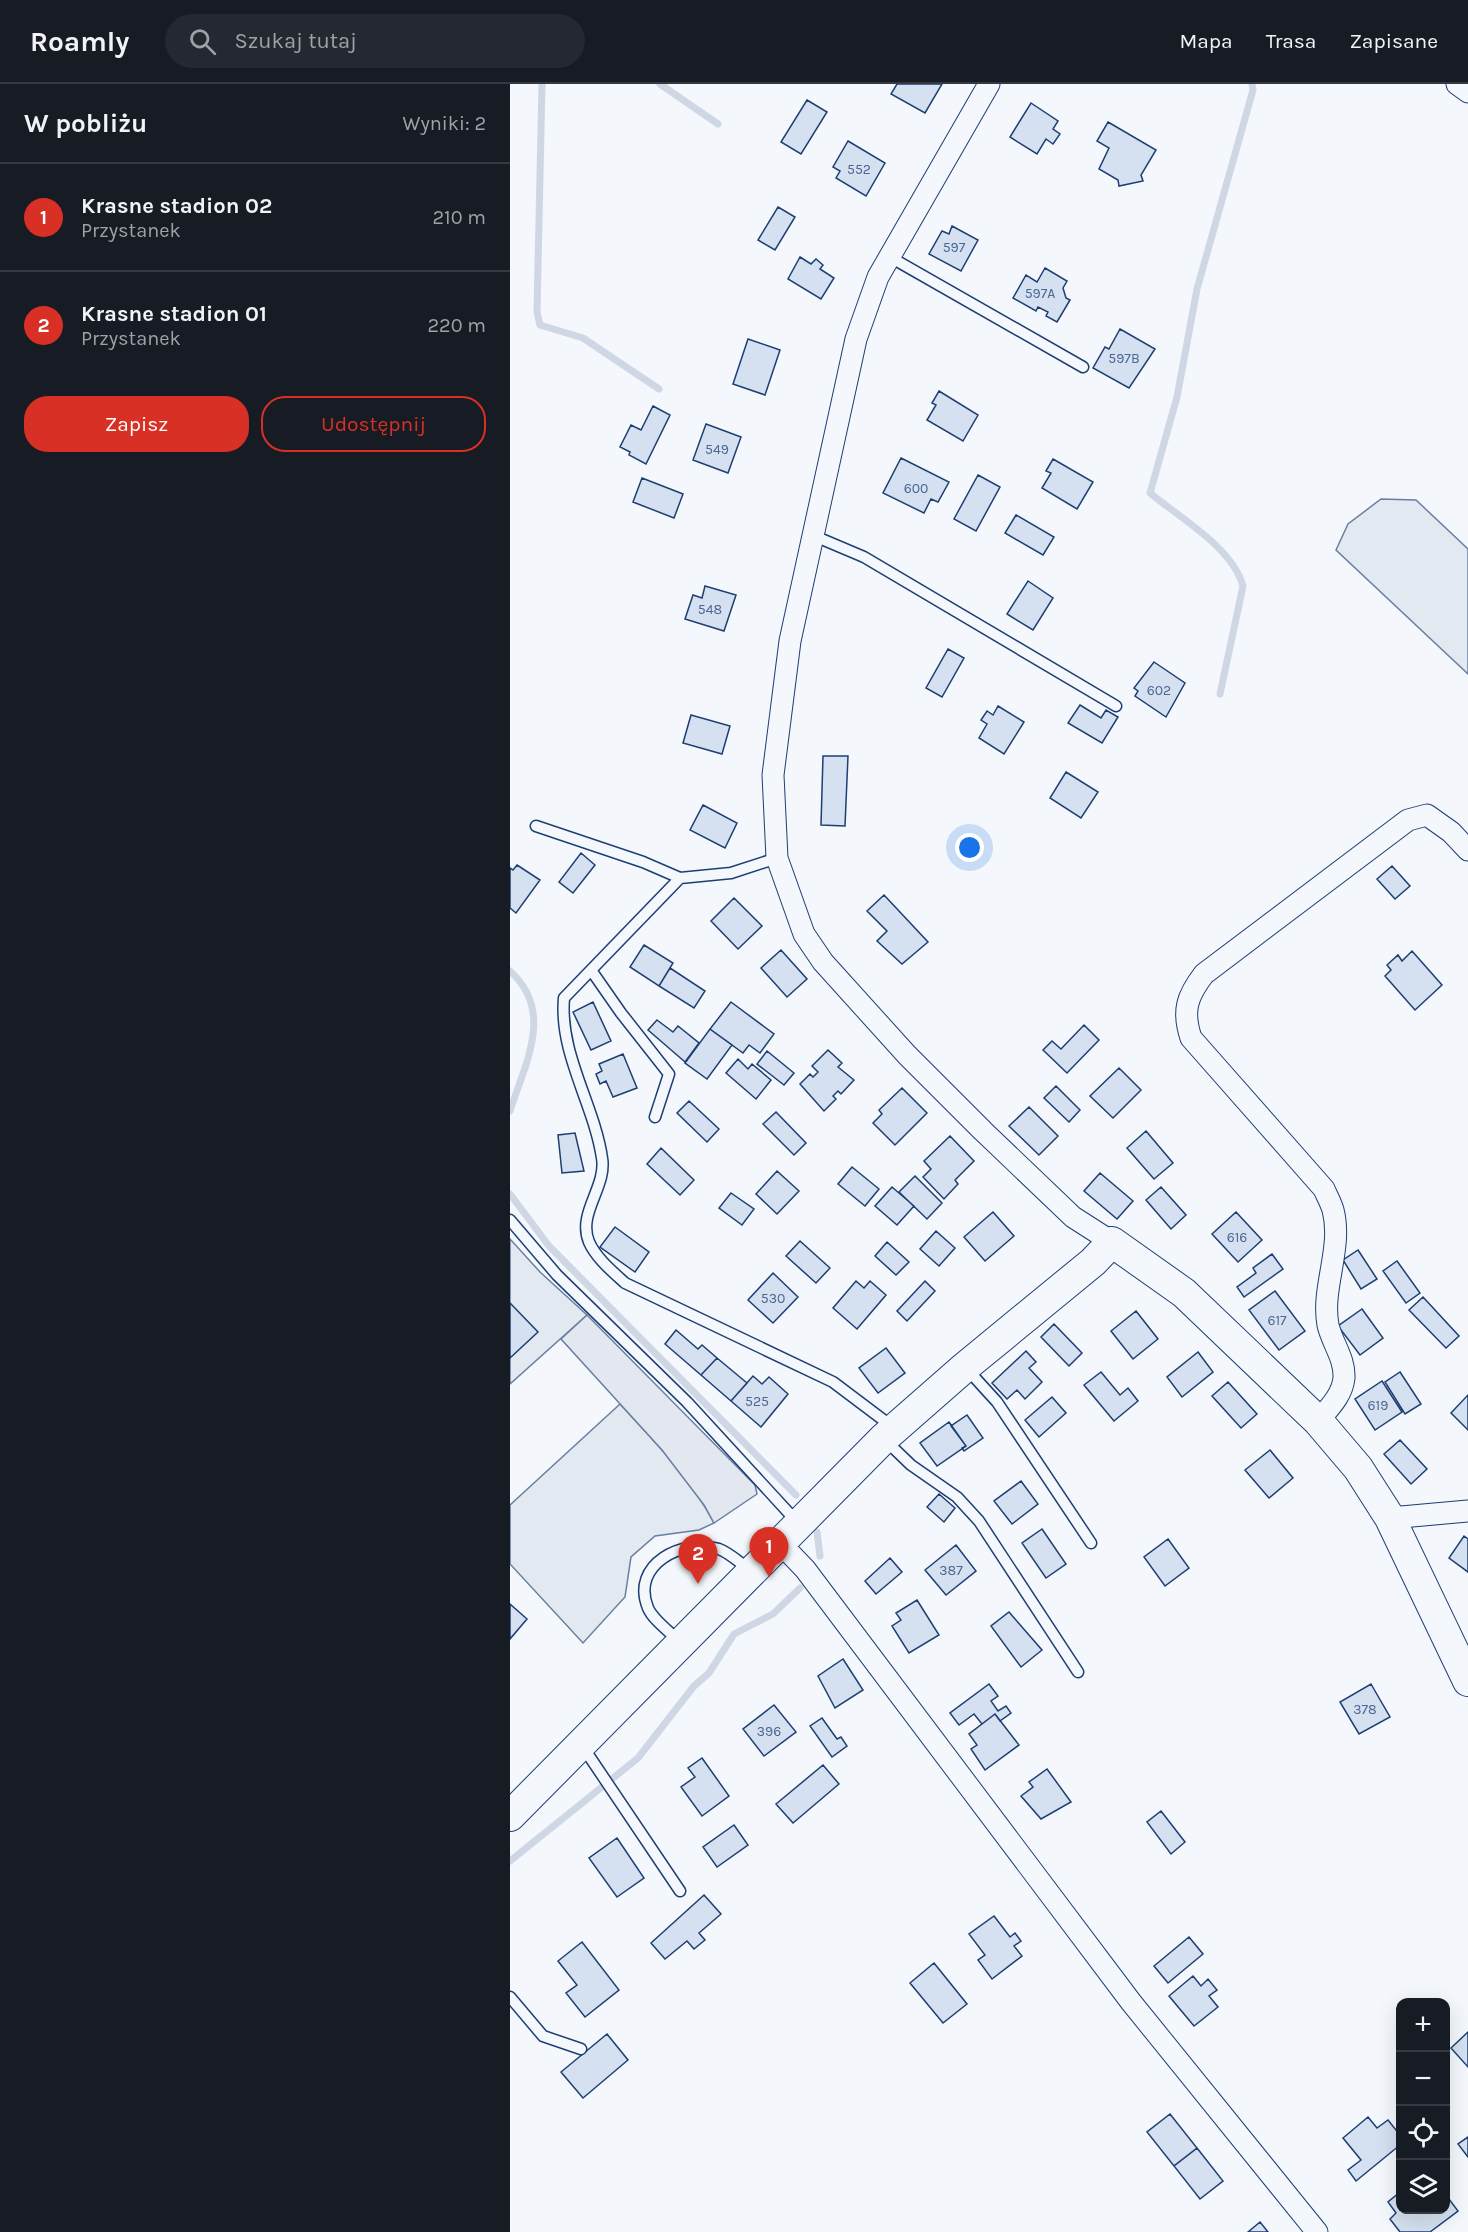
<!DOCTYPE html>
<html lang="pl">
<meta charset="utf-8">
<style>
:root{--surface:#171b24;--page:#242831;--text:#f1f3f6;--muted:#9ea1a6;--line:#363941;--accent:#d93025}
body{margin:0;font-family:Karla,sans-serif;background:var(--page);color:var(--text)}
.controls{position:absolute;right:18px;bottom:18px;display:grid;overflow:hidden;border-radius:12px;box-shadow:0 6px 24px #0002}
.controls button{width:54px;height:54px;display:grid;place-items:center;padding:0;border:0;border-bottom:2px solid var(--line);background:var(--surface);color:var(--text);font:30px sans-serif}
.you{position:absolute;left:460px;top:764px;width:21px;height:21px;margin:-15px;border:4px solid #fff;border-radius:50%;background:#1a73e8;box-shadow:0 0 0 9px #1a73e833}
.badge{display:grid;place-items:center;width:39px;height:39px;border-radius:50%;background:var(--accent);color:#fff;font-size:20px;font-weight:700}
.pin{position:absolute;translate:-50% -50px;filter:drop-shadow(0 2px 3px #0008)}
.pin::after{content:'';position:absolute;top:32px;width:21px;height:18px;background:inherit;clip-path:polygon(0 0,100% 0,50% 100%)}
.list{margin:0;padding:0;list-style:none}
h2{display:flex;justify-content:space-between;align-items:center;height:78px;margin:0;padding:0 24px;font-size:26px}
h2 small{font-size:20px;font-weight:400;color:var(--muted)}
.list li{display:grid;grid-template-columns:39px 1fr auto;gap:18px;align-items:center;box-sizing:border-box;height:108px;padding:0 24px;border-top:2px solid var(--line)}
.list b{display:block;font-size:22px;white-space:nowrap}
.list p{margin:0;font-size:20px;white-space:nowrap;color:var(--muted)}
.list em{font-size:20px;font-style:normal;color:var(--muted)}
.actions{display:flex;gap:12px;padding:18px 24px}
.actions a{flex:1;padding:14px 0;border:2px solid var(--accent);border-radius:24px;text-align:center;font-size:21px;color:var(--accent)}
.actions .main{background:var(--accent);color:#fff}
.icon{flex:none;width:33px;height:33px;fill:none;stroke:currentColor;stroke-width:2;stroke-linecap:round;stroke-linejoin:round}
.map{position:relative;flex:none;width:958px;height:2148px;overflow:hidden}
header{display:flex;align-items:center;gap:36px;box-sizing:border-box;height:84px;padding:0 30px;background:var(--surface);border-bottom:2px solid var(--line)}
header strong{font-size:28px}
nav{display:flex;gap:33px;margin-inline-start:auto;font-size:21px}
.search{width:420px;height:54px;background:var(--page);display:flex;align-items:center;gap:15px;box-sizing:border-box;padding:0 21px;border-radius:33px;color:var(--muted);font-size:22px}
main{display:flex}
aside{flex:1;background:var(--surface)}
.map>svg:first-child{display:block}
.green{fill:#e3e9f0;stroke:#687fa3;stroke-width:1.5}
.parking{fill:#e3e8f0;stroke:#687fa3;stroke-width:1.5}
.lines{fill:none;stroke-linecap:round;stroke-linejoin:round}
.stream{stroke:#cfd7e4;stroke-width:7}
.building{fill:#d5e0f0;stroke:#1d3f73;stroke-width:1.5}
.lane-casing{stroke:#1d3f73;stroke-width:13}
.street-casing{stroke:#1d3f73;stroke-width:23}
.secondary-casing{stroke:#1d3f73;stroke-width:32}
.lane{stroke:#f4f7fb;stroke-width:10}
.street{stroke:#f4f7fb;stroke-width:21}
.secondary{stroke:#f4f7fb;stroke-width:30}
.labels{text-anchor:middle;stroke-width:4.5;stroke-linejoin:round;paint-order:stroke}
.number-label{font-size:14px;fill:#4b6792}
</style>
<header>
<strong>Roamly</strong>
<div class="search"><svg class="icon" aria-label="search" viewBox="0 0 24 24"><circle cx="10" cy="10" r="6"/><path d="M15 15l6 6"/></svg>Szukaj tutaj</div>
<nav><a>Mapa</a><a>Trasa</a><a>Zapisane</a></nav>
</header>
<main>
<aside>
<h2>W pobliżu<small>Wyniki: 2</small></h2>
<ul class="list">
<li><span class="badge">1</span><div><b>Krasne stadion 02</b><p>Przystanek</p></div><em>210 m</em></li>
<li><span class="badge">2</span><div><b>Krasne stadion 01</b><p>Przystanek</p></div><em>220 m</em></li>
</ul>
<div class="actions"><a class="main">Zapisz</a><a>Udostępnij</a></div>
</aside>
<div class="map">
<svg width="958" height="2148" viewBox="0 0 958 2148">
<rect width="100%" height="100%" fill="#f4f7fb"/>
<path class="green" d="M 871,415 L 906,416 L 958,465 L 958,590 L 826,466 L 838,440 Z
M 0,1155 L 30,1188 L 77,1231 L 0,1300 Z
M 110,1320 C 144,1357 181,1394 204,1439 L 189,1446 L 145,1452 L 121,1473 L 115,1513 L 73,1559 L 0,1480 L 0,1421 Z"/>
<path class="parking" d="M 77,1231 L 245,1401 L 247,1410 L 204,1439 L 194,1421 L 152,1366 L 51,1255 Z"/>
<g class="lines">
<path class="stream" d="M 32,0 L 27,228 L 30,241 L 73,254 L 149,305
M 150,0 L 208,40
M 710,610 L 733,502 C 722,463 670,434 640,409 L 667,313 L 687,205 L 743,6 L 742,0
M 0,887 C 45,927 15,980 0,1027
M 0,1110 L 39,1162 L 286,1411
M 307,1448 L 310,1472
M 0,1777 L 128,1674 L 184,1602 L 199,1589 L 224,1550 L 263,1530 L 290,1504"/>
</g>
<path class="building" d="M 387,0 L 432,0 L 415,29 L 381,10 Z
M 297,16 L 317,28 L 291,70 L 271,58 Z
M 521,19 L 548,37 L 543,45 L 550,50 L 543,60 L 536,55 L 527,70 L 500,53 Z
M 598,38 L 646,66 L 631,91 L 633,97 L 609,102 L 608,96 L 589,85 L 599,64 L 587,57 Z
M 338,57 L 375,79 L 356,112 L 326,94 L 330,87 L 323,83 Z
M 268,123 L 285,133 L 265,166 L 248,156 Z
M 442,142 L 468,156 L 451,187 L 419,170 L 432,147 L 439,150 Z
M 290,173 L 301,180 L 306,175 L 313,181 L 310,185 L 324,194 L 311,215 L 278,195 Z
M 535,184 L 557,197 L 553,204 L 556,214 L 560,216 L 547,238 L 536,232 L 538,228 L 528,223 L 526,227 L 503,214 L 516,191 L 527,198 Z
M 610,245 L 645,265 L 619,304 L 583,284 L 595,263 L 599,265 Z
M 238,255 L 270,266 L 255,311 L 223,300 Z
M 429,307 L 468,331 L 453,357 L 417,336 L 426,321 L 422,319 Z
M 143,322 L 160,331 L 136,380 L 119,371 L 120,368 L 110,363 L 121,341 L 131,346 Z
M 196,340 L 231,353 L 218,389 L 183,376 Z
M 391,374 L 439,398 L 428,418 L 421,415 L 414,429 L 373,409 Z
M 543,375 L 583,398 L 567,425 L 532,404 L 541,389 L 536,387 Z
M 468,391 L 490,403 L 466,447 L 444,435 Z
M 132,394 L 173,410 L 164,434 L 123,418 Z
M 506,431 L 544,453 L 533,471 L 495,449 Z
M 518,497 L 543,514 L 523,546 L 497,530 Z
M 195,502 L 226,511 L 214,547 L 175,535 L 183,511 L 192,514 Z
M 438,565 L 454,574 L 432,613 L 416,604 Z
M 644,578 L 675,599 L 656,633 L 625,612 L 628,607 L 624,604 Z
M 570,621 L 591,634 L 596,626 L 608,633 L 592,659 L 558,639 Z
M 488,622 L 514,638 L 494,670 L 469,654 L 477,640 L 471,636 L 477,627 L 483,631 Z
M 181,631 L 220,642 L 212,670 L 173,659 Z
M 313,672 L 338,672 L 335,742 L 311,741 Z
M 556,688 L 588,708 L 571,734 L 540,714 Z
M 193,721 L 227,739 L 215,764 L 180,746 Z
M 71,769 L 85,781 L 63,809 L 49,798 Z
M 7,781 L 30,796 L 6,829 L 0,824 L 0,784 L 3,786 Z
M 882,782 L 900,802 L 885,815 L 867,795 Z
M 374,811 L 418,858 L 392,880 L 367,857 L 377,847 L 357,827 Z
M 224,814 L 252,842 L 228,865 L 201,837 Z
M 134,861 L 163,879 L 149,902 L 120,883 Z
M 271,866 L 297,895 L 277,913 L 251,884 Z
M 902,867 L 932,901 L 905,926 L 875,892 L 881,886 L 877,881 L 888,871 L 892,877 Z
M 160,884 L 195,907 L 184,924 L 149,902 Z
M 83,918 L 101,957 L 81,966 L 63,928 Z
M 221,918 L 264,950 L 250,969 L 239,961 L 233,969 L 200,945 Z
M 147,936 L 163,948 L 168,942 L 189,959 L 175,978 L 138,946 Z
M 574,941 L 589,956 L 557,989 L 533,966 L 542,957 L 551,965 Z
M 200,945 L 222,961 L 197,995 L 175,979 Z
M 318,966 L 332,979 L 328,983 L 344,996 L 331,1010 L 328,1007 L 323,1012 L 326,1015 L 314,1027 L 290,1000 L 300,990 L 303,993 L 308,988 L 302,982 Z
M 257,967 L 284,989 L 274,1001 L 247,980 Z
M 113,970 L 127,1004 L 103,1013 L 96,997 L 90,1000 L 86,990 L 92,987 L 89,980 Z
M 228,975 L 238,985 L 242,980 L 261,996 L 246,1015 L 216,989 Z
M 609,984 L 631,1006 L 603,1034 L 580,1012 Z
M 546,1002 L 570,1026 L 559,1038 L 534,1014 Z
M 392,1004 L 417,1029 L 385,1061 L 363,1039 L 372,1030 L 369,1026 Z
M 179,1017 L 209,1045 L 197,1058 L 167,1029 Z
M 519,1023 L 548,1052 L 529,1071 L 499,1042 Z
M 266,1028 L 296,1059 L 284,1071 L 253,1040 Z
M 636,1047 L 663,1079 L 644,1095 L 617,1064 Z
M 65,1049 L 74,1087 L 52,1089 L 48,1051 Z
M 440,1052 L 464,1077 L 445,1096 L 448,1100 L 434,1115 L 413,1093 L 421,1085 L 414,1077 Z
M 151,1064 L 184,1096 L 170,1111 L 137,1080 Z
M 342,1083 L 369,1105 L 355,1122 L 328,1100 Z
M 267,1087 L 289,1107 L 267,1130 L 246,1110 Z
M 590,1089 L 623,1117 L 607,1135 L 574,1107 Z
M 405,1092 L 432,1119 L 417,1135 L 389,1108 Z
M 382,1103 L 404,1122 L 387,1141 L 365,1122 Z
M 651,1103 L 676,1131 L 661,1145 L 636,1116 Z
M 221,1109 L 244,1125 L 232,1141 L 209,1124 Z
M 483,1128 L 504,1152 L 475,1177 L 454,1153 Z
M 726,1128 L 752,1156 L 728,1178 L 702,1150 Z
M 105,1143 L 139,1168 L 125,1188 L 90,1163 Z
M 426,1147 L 445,1164 L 429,1182 L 410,1165 Z
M 290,1157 L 320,1184 L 306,1199 L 276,1172 Z
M 377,1158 L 399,1178 L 386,1191 L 365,1172 Z
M 848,1166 L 867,1195 L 851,1205 L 833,1176 Z
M 762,1170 L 773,1185 L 734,1213 L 727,1203 L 746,1189 L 743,1184 Z
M 887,1177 L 910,1209 L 896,1219 L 873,1187 Z
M 263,1189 L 288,1213 L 263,1239 L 238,1216 Z
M 346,1197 L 354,1204 L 360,1197 L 376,1211 L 347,1245 L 323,1224 Z
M 415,1197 L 425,1207 L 397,1237 L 387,1227 Z
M 765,1207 L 795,1247 L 769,1266 L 739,1226 Z
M 913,1213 L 949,1252 L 936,1264 L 899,1226 Z
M 0,1219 L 28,1248 L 0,1274 Z
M 852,1225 L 873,1254 L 850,1271 L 828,1242 Z
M 626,1227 L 648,1255 L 623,1275 L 601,1247 Z
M 544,1240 L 572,1269 L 559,1282 L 531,1253 Z
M 166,1246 L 188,1265 L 192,1261 L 207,1274 L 191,1291 L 155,1260 Z
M 376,1264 L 395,1289 L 368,1309 L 349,1284 Z
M 516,1267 L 526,1278 L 519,1284 L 532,1298 L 515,1315 L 507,1306 L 497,1315 L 482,1299 Z
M 688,1268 L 703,1288 L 672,1313 L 657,1293 Z
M 207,1274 L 237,1299 L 221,1317 L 191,1291 Z
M 591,1288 L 610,1311 L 618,1304 L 628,1317 L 604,1337 L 574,1301 Z
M 890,1288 L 911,1320 L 895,1330 L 875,1298 Z
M 243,1292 L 252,1300 L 259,1293 L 278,1310 L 251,1343 L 221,1317 Z
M 872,1297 L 892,1328 L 865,1346 L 845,1315 Z
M 718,1298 L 747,1330 L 731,1344 L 702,1312 Z
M 958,1311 L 958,1346 L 941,1329 Z
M 542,1313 L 556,1329 L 529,1353 L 515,1336 Z
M 457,1331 L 473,1354 L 454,1367 L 452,1364 L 456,1362 L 441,1342 Z
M 439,1338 L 456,1362 L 427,1382 L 410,1359 Z
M 890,1356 L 917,1385 L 901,1400 L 874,1370 Z
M 760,1366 L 783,1394 L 759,1414 L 735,1386 Z
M 511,1397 L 528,1420 L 502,1440 L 484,1417 Z
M 429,1410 L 445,1424 L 434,1438 L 417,1423 Z
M 532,1445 L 556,1480 L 536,1494 L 512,1459 Z
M 954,1452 L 958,1455 L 958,1488 L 939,1474 Z
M 658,1455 L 679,1484 L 655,1502 L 634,1473 Z
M 446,1461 L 466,1487 L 436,1511 L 415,1486 Z
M 380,1474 L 392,1488 L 366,1510 L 355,1497 Z
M 407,1516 L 429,1551 L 399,1569 L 382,1542 L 391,1536 L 386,1529 Z
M 0,1520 L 17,1535 L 0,1555 Z
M 499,1528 L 532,1566 L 511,1583 L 481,1542 Z
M 333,1575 L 353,1606 L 325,1624 L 308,1592 Z
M 479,1600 L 488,1612 L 481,1617 L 488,1627 L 496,1622 L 501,1629 L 490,1637 L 485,1630 L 472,1640 L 464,1630 L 449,1641 L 440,1629 Z
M 861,1600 L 880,1633 L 849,1650 L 830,1618 Z
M 264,1621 L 286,1648 L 254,1672 L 233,1645 Z
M 485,1630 L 509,1661 L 475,1686 L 461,1665 L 467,1661 L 459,1650 Z
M 312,1634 L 327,1655 L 331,1653 L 337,1662 L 322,1673 L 300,1642 Z
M 192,1674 L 219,1712 L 192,1732 L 171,1703 L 185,1693 L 178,1684 Z
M 313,1681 L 329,1700 L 283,1739 L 266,1720 Z
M 537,1685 L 561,1718 L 531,1735 L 511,1712 L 523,1703 L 519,1698 Z
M 651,1727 L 675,1758 L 661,1770 L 637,1738 Z
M 224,1741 L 238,1761 L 207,1783 L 193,1763 Z
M 107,1754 L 134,1794 L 107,1813 L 79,1774 Z
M 194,1811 L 211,1830 L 189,1849 L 195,1856 L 184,1865 L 177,1857 L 155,1875 L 141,1859 Z
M 484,1832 L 500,1853 L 505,1849 L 511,1857 L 504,1862 L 512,1872 L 482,1895 L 468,1876 L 475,1871 L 459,1850 Z
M 679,1853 L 693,1870 L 658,1899 L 644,1882 Z
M 72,1858 L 109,1906 L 75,1933 L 56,1909 L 67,1901 L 48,1877 Z
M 424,1879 L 457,1920 L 433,1939 L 400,1899 Z
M 683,1892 L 691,1902 L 698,1895 L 707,1906 L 699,1912 L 708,1923 L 684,1942 L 659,1912 Z
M 958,1948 L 958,1983 L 941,1964 Z
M 97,1950 L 118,1976 L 73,2014 L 51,1988 Z
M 660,2030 L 687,2064 L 664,2082 L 637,2048 Z
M 858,2033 L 867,2044 L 878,2036 L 890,2051 L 890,2061 L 846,2097 L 838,2086 L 851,2076 L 833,2054 Z
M 958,2053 L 958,2073 L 948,2060 Z
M 687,2064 L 713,2097 L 690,2115 L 664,2082 Z
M 890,2108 L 890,2126 L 936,2126 L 936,2111 L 948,2127 L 920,2148 L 890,2148 L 880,2135 L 886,2129 L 878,2118 Z
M 750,2138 L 758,2148 L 738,2148 Z"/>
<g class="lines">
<g class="lane-casing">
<path id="lane" d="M 380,173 L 573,283
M 302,451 L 354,473 L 606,622
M 26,742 L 133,778 L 170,794
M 267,774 L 221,789 L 170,794 L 54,914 C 49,970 84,1020 92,1074 C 97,1103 67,1129 79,1158 C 86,1174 103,1188 115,1199 L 323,1298 L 384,1344
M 81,886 L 111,929 L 159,990 L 145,1033
M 0,1136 L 47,1191 L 177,1318 L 288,1439
M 456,1284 L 487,1318 L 581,1459
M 374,1355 L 401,1381 L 447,1413 L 469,1437 L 568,1588
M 169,1557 C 160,1548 143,1536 138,1524 C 120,1480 173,1454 209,1465 C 220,1469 231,1480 240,1486
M 73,1663 L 170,1807
M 0,1913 L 33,1952 L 71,1965"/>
</g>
<g class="street-casing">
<path id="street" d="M 479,0 L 368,193 L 346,255 L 280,557 L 263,691 L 267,774 L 294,850 L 313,878 L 397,971 L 473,1047 L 563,1133 L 602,1158
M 947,0 L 958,8
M 808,1337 C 819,1324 832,1312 834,1294 C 835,1274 822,1259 818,1241 C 811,1204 833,1164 823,1126 C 821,1119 817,1112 814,1105 L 681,954 C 672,927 677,912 694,890 L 898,736 L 917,731 L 941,748 L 958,766
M 880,1434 L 958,1427
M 270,1459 L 295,1485 L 621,1918 L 807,2148"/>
</g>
<g class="secondary-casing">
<path id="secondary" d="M 0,1732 L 374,1354 L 455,1283 L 583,1178 L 602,1158 L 674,1209 L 808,1337 L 848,1384 L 880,1434 L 958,1597"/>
</g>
<use href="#lane" class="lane"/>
<use href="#street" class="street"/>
<use href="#secondary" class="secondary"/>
</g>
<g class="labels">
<g class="number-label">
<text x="349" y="90">552</text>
<text x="444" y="168">597</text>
<text x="530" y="214">597A</text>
<text x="614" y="279">597B</text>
<text x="207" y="370">549</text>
<text x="406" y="409">600</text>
<text x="200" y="530">548</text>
<text x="649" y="611">602</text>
<text x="727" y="1158">616</text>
<text x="263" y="1219">530</text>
<text x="767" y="1241">617</text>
<text x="247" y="1322">525</text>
<text x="868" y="1326">619</text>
<text x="441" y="1491">387</text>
<text x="855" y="1630">378</text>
<text x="259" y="1652">396</text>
</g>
</g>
</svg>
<div class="controls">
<button>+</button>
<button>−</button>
<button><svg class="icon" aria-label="locate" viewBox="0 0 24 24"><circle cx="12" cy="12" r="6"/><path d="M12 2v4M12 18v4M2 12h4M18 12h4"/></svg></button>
<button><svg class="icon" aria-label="layers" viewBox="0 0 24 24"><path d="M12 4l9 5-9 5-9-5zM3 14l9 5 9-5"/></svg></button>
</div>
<div class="you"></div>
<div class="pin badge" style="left:259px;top:1493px">1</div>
<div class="pin badge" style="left:188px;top:1500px">2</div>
</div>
</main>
